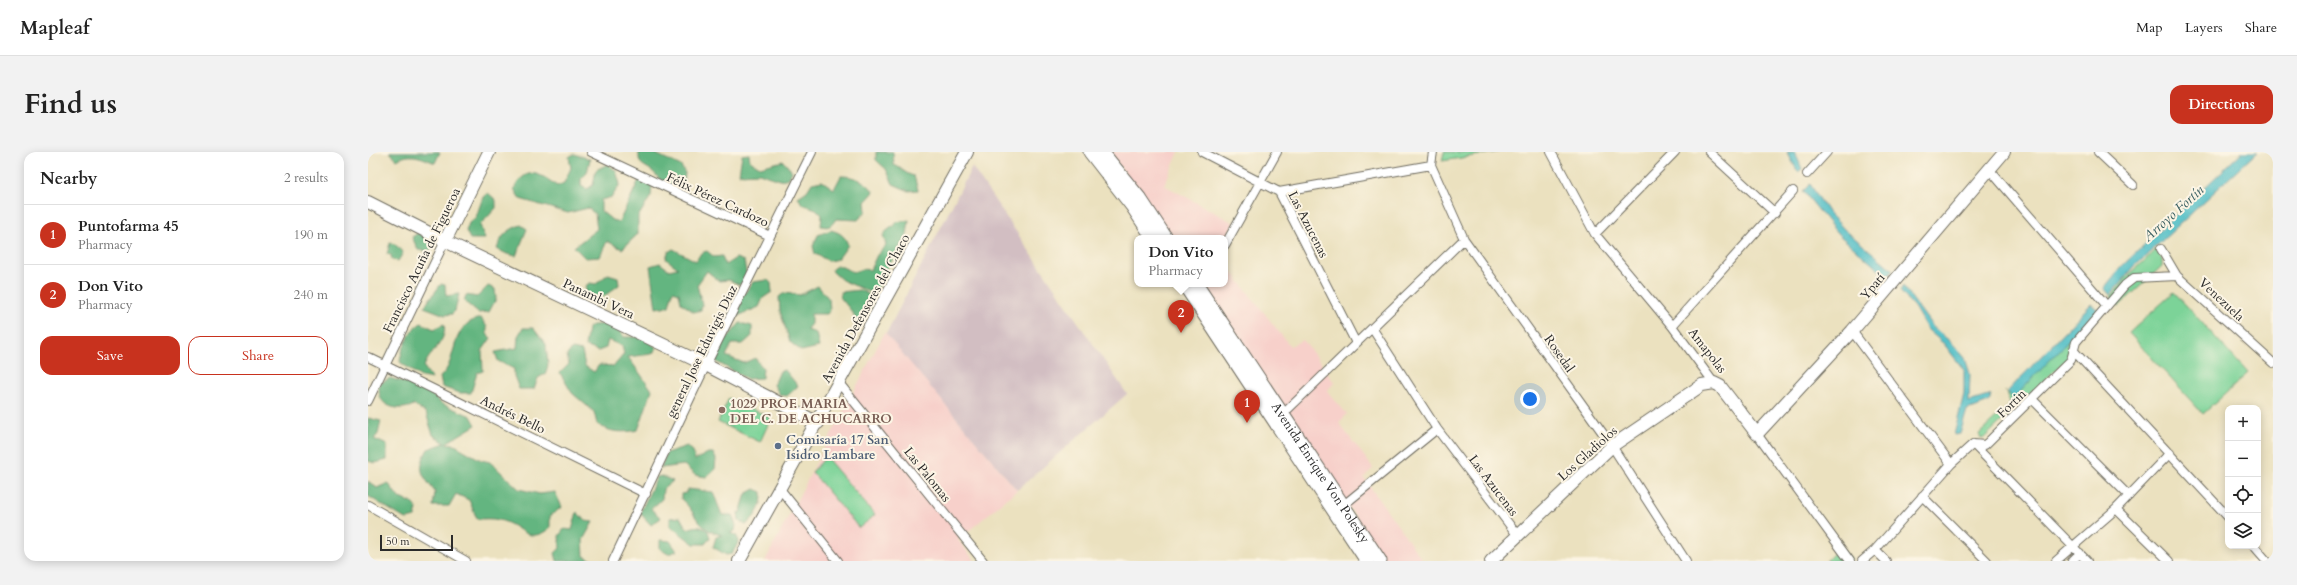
<!DOCTYPE html>
<meta charset="utf-8">
<style>
:root{--surface:#fff;--page:#f2f2f2;--text:#222;--muted:#767676;--line:#e0e0e0;--accent:#c8321e}
body{margin:0;font-family:Cardo,serif;background:var(--page);color:var(--text)}
.controls{position:absolute;right:12px;bottom:12px;display:grid;overflow:hidden;border-radius:8px;box-shadow:0 2px 10px #0003}
.controls button{width:36px;height:36px;display:grid;place-items:center;padding:0;border:0;border-bottom:1px solid var(--line);background:var(--surface);color:var(--text);font:20px sans-serif}
.scale{position:absolute;left:12px;bottom:10px;width:73px;box-sizing:border-box;padding-left:4px;border:2px solid #2b2b2b;border-top:0;font-size:11px;line-height:14px;white-space:nowrap;color:#2b2b2b;-webkit-text-stroke:3px #fcf5e5;paint-order:stroke}
.you{position:absolute;left:1162px;top:247px;width:14px;height:14px;margin:-10px;border:3px solid #fff;border-radius:50%;background:#1a73e8;box-shadow:0 0 0 6px #1a73e833}
.badge{display:grid;place-items:center;width:26px;height:26px;border-radius:50%;background:var(--accent);color:#fff;font-size:13px;font-weight:700}
.pin{position:absolute;translate:-50% -33px;filter:drop-shadow(0 1px 2px #0008)}
.pin::after{content:'';position:absolute;top:21px;width:14px;height:12px;background:inherit;clip-path:polygon(0 0,100% 0,50% 100%)}
.popup{position:absolute;left:766px;top:83px;width:94px;height:52px;box-sizing:border-box;display:grid;place-content:center;border-radius:8px;background:var(--surface);filter:drop-shadow(0 1px 3px #0005);font-size:13px;white-space:nowrap;color:var(--muted)}
.popup b{font-size:15px;color:var(--text)}
.popup::after{content:'';position:absolute;left:50%;top:100%;margin-left:-8px;border:8px solid transparent;border-top-color:var(--surface)}
.list{margin:0;padding:0;list-style:none}
h2{display:flex;justify-content:space-between;align-items:center;height:52px;margin:0;padding:0 16px;font-size:17px}
h2 small{font-size:13px;font-weight:400;color:var(--muted)}
.list li{display:grid;grid-template-columns:26px 1fr auto;gap:12px;align-items:center;box-sizing:border-box;height:60px;padding:0 16px;border-top:1px solid var(--line)}
.list b{display:block;font-size:15px;white-space:nowrap}
.list p{margin:0;font-size:13px;white-space:nowrap;color:var(--muted)}
.list em{font-size:13px;font-style:normal;color:var(--muted)}
.actions{display:flex;gap:8px;padding:12px 16px}
.actions a{flex:1;padding:9px 0;border:1px solid var(--accent);border-radius:12px;text-align:center;font-size:14px;color:var(--accent)}
.actions .main{background:var(--accent);color:#fff}
.icon{flex:none;width:22px;height:22px;fill:none;stroke:currentColor;stroke-width:2;stroke-linecap:round;stroke-linejoin:round}
.map{position:relative;flex:none;width:1905px;height:409px;overflow:hidden;border-radius:12px}
header{display:flex;align-items:center;gap:24px;box-sizing:border-box;height:56px;padding:0 20px;background:var(--surface);border-bottom:1px solid var(--line)}
header strong{font-size:19px}
nav{display:flex;gap:22px;margin-inline-start:auto;font-size:14px}
.intro{display:flex;align-items:center;justify-content:space-between;box-sizing:border-box;height:96px;padding:0 24px}
h1{margin:0;font-size:28px}
.button{padding:10px 18px;border-radius:12px;background:var(--accent);color:#fff;font-size:14px;font-weight:700}
main{display:flex;gap:24px;padding:0 24px}
aside{flex:1;background:var(--surface);border-radius:12px;box-shadow:0 2px 10px #0003}
.map>svg:first-child{display:block}
.built{fill:#f7d0ca}
.industrial{fill:#d2bec2}
.green{fill:#7bd398;stroke:#537f62}
.forest{fill:#64b580;stroke:#487056}
.water{fill:#50bec6;stroke:#3e7478}
.lines{fill:none;stroke-linecap:round;stroke-linejoin:round}
.street-casing{stroke:#6e6b5f;stroke-width:10}
.secondary-casing{stroke:#6e6b5f;stroke-width:14}
.primary-casing{stroke:#6e6b5f;stroke-width:15}
.street{stroke:#fff;stroke-width:8}
.secondary{stroke:#fff;stroke-width:12}
.primary{stroke:#fff;stroke-width:13}
.education-dot{fill:#8d6e63;stroke:#fcf5e5;stroke-width:1.5}
.service-dot{fill:#5c6f8a;stroke:#fcf5e5;stroke-width:1.5}
.labels{text-anchor:middle;stroke-width:4;stroke-linejoin:round;paint-order:stroke}
.street-label{font-size:13px;fill:#2b2b2b;stroke:#fcf5e5}
.education-label{font-size:13px;font-weight:bold;fill:#785e54;stroke:#fcf5e5;text-anchor:start}
.service-label{font-size:13px;font-weight:bold;fill:#4e5e75;stroke:#fcf5e5;text-anchor:start}
.water-label{font-size:14px;font-style:italic;fill:#385e61;stroke:#fcf5e5}
</style>
<header>
<strong>Mapleaf</strong>
<nav><a>Map</a><a>Layers</a><a>Share</a></nav>
</header>
<div class="intro"><h1>Find us</h1><a class="button">Directions</a></div>
<main>
<aside>
<h2>Nearby<small>2 results</small></h2>
<ul class="list">
<li><span class="badge">1</span><div><b>Puntofarma 45</b><p>Pharmacy</p></div><em>190 m</em></li>
<li><span class="badge">2</span><div><b>Don Vito</b><p>Pharmacy</p></div><em>240 m</em></li>
</ul>
<div class="actions"><a class="main">Save</a><a>Share</a></div>
</aside>
<div class="map">
<svg width="1905" height="409" viewBox="0 0 1905 409">
<rect width="100%" height="100%" fill="#fcf5e5"/>
<filter id="ink" filterUnits="userSpaceOnUse"><feTurbulence type="fractalNoise" baseFrequency=".025" numOctaves="2"/><feDisplacementMap in="SourceGraphic" scale="8" xChannelSelector="R" yChannelSelector="G"/><feConvolveMatrix kernelMatrix="1 2 1 2 8 2 1 2 1" color-interpolation-filters="sRGB"/></filter>
<filter id="wash" filterUnits="userSpaceOnUse"><feTurbulence type="fractalNoise" baseFrequency=".012" numOctaves="4" result="noise"/><feDisplacementMap in="SourceGraphic" scale="16" xChannelSelector="R" yChannelSelector="G"/><feGaussianBlur stdDeviation="0.9" result="paint"/><feColorMatrix in="noise" values="0 0 0 0 0 0 0 0 0 0 0 0 0 0 0 0 0 1.4 0 .05"/><feComposite in="paint" operator="in"/></filter>
<g filter="url(#wash)">
<rect width="100%" height="100%" fill="#ebe1bf"/>
<path class="built" d="M 742,0 L 811,0 L 796,33 L 866,71 L 857,86 L 801,86 Z
M 857,111 L 922,194 L 935,188 L 954,213 L 966,231 L 959,239 L 979,262 L 971,271 L 1005,316 L 996,326 L 1055,409 L 1017,409 L 833,132 L 857,132 Z
M 517,180 L 649,338 L 590,388 L 607,409 L 397,409 Z"/>
<path class="industrial" d="M 604,15 L 759,242 L 649,338 L 518,182 Z"/>
<path class="green" d="M 1076,0 L 1131,0 L 1074,9 Z
M 1789,97 L 1794,107 L 1794,114 L 1751,154 L 1743,145 L 1759,125 Z
M 1806,140 L 1880,221 L 1835,262 L 1761,181 Z
M 1705,184 L 1700,206 L 1616,286 L 1613,287 L 1611,282 L 1641,254 L 1642,250 L 1637,239 L 1645,246 Z
M 361,246 L 403,266 L 392,290 L 350,270 Z
M 458,305 L 507,363 L 491,376 L 444,320 Z
M 1472,395 L 1484,409 L 1458,409 Z"/>
<path class="forest" d="M 22,0 L 72,0 L 67,11 C 53,5 42,0 29,8 Z
M 271,0 L 289,0 L 288,2 L 313,14 L 317,21 L 316,30 L 311,34 L 297,34 C 293,30 289,23 284,19 C 275,12 270,14 271,0 Z
M 508,0 L 525,0 L 526,13 C 534,16 537,22 546,24 L 550,38 L 541,39 L 525,32 L 518,17 L 508,8 Z
M 206,2 L 222,7 L 219,21 L 213,27 L 213,34 L 219,37 L 225,33 L 228,18 L 240,12 L 248,19 L 252,32 L 244,45 L 233,48 L 233,59 L 244,68 L 251,70 L 271,28 L 284,31 L 283,44 L 270,65 L 270,82 L 254,97 L 239,89 L 232,105 L 217,106 L 206,95 L 229,77 L 227,62 L 220,56 L 200,61 L 152,47 L 146,37 C 158,13 172,21 189,34 L 196,31 L 203,16 L 201,5 Z
M 381,2 L 382,9 L 392,15 L 415,9 L 424,19 L 421,26 L 412,28 L 391,21 L 371,22 L 374,3 Z
M 473,24 C 487,24 498,29 506,40 L 497,50 L 498,59 L 490,68 L 468,67 C 463,74 462,76 453,74 L 454,63 L 448,57 L 434,52 L 430,45 L 439,39 L 444,31 L 454,29 L 466,37 Z
M 120,41 L 128,48 L 128,56 L 112,73 L 117,87 L 102,87 L 98,79 L 101,71 L 108,65 L 115,45 Z
M 541,68 L 539,83 L 518,118 L 508,140 L 504,141 L 474,128 L 465,120 L 464,117 L 470,113 L 485,120 L 495,117 L 502,118 L 509,103 L 518,93 L 515,83 C 519,77 525,76 528,70 Z
M 153,73 L 159,77 L 148,104 L 139,102 L 129,97 C 133,83 141,77 153,73 Z
M 463,78 C 473,81 477,84 480,93 L 470,107 L 461,109 L 447,102 L 445,94 L 450,83 Z
M 50,81 L 66,89 L 66,96 L 58,99 L 50,98 L 44,85 Z
M 22,91 L 27,92 L 35,101 L 30,109 L 24,108 L 23,103 L 19,102 Z
M 305,97 L 328,109 L 333,101 L 339,99 L 346,105 L 354,104 L 357,113 L 368,106 L 376,109 L 379,126 L 372,133 L 361,128 L 351,129 L 339,119 L 329,133 L 334,152 L 333,158 L 326,160 L 313,151 L 311,141 L 305,139 L 301,154 L 288,156 L 282,114 L 292,111 L 301,118 L 310,116 L 298,107 L 300,100 Z
M 240,122 L 250,125 L 251,133 L 235,145 L 219,143 L 217,134 L 222,131 L 228,132 Z
M 400,128 L 403,131 L 404,140 L 395,146 L 391,155 L 370,164 L 373,146 L 385,130 Z
M 73,132 L 77,133 L 78,144 L 91,142 L 87,159 L 84,162 L 77,163 L 56,155 Z
M 120,134 L 127,137 L 128,147 L 121,160 L 110,161 L 96,149 L 98,143 L 109,145 Z
M 450,134 L 461,147 L 462,159 L 459,162 L 443,162 L 443,172 L 438,178 L 448,181 L 451,195 L 433,199 L 422,190 L 412,159 L 411,145 L 416,141 L 432,143 Z
M 492,138 L 504,144 L 505,153 L 494,169 L 489,170 L 485,161 L 472,145 L 473,140 Z
M 113,166 L 119,175 L 119,182 L 123,186 L 114,199 L 115,219 L 109,221 L 103,241 L 92,241 L 74,235 L 72,225 C 91,210 80,172 113,166 Z
M 53,171 L 66,177 L 76,172 C 80,190 61,199 56,215 L 64,227 L 53,225 L 32,210 C 33,197 42,178 53,171 Z
M 372,171 L 384,174 L 384,184 L 375,192 L 364,192 L 358,204 L 376,211 L 387,206 L 395,216 L 394,226 L 379,227 L 349,210 L 346,206 L 353,188 L 360,185 Z
M 240,172 L 246,172 L 256,185 L 275,185 L 289,196 L 284,202 L 260,205 L 284,238 L 270,278 C 255,281 242,281 229,272 L 226,260 L 204,241 L 192,221 L 201,212 L 199,203 L 204,197 L 214,199 L 217,214 L 226,220 L 231,213 L 246,214 L 256,202 L 254,194 L 240,188 L 238,196 L 230,199 L 217,194 L 220,176 L 225,173 Z
M 155,176 L 165,176 L 178,192 L 180,214 L 177,222 L 170,226 L 166,237 L 151,237 L 146,224 L 146,217 L 130,209 L 127,200 L 149,196 L 150,184 Z
M 417,218 L 430,234 L 419,244 L 412,243 L 406,233 L 412,219 Z
M 22,226 L 58,237 L 74,252 L 103,264 L 108,273 L 78,291 L 85,292 L 113,308 L 122,310 L 151,337 L 172,342 L 187,340 L 194,355 L 182,364 L 182,376 C 159,394 154,373 131,368 C 124,366 116,367 109,367 L 101,348 L 88,342 L 81,354 L 65,354 L 67,340 C 54,322 48,318 60,297 L 77,291 L 65,283 L 58,261 L 46,253 C 36,258 18,258 12,245 C 11,242 11,236 11,232 Z
M 0,266 L 13,269 L 10,282 L 6,287 L 19,293 L 19,308 L 7,311 L 0,309 Z
M 319,294 L 325,299 L 327,308 L 340,301 L 345,301 L 348,307 L 347,317 L 338,325 L 327,323 L 316,313 L 293,316 L 298,301 Z
M 293,324 L 305,329 L 295,337 L 294,347 L 283,357 L 293,366 L 283,373 L 272,361 L 289,325 Z
M 0,329 L 9,336 L 20,331 L 31,346 L 43,350 L 49,357 L 47,365 L 39,367 L 34,365 L 0,344 Z
M 320,337 L 345,340 L 354,363 L 364,363 L 368,373 L 367,379 L 362,381 L 368,383 L 371,389 L 364,402 L 358,403 L 345,395 L 348,385 L 354,383 C 327,377 330,361 313,347 L 313,342 L 318,341 Z
M 387,337 L 394,340 C 395,354 388,364 378,373 L 371,369 L 370,360 L 372,361 L 378,342 Z
M 209,360 L 217,369 L 225,370 L 215,388 L 216,404 L 226,409 L 189,409 L 187,401 L 192,396 L 191,384 L 196,377 L 204,378 Z
M 312,365 L 319,377 C 328,374 331,373 340,379 L 342,386 L 337,392 L 326,392 L 302,374 L 302,366 Z
M 292,388 L 302,389 L 309,399 L 300,402 L 292,397 Z"/>
<path class="water" d="M 1419,0 L 1427,0 L 1434,17 L 1430,20 Z
M 1874,0 L 1889,0 L 1766,115 L 1742,143 L 1736,136 L 1754,114 Z
M 1442,32 L 1460,60 L 1477,78 L 1525,118 L 1519,125 L 1470,82 L 1435,39 Z
M 1535,134 L 1565,175 L 1584,191 L 1597,206 L 1602,222 L 1601,250 L 1623,243 L 1621,250 L 1599,258 L 1592,282 L 1586,283 L 1596,242 L 1596,218 L 1576,192 L 1559,177 L 1546,155 L 1532,139 Z
M 1723,152 L 1730,158 L 1645,247 L 1639,240 Z"/>
</g>
<g filter="url(#ink)">
<g class="lines">
<g class="street-casing">
<path id="street" d="M 223,0 L 402,84
M 834,0 L 911,40 L 988,191
M 1065,0 L 1063,13 L 1096,87 L 1244,294 L 1318,409
M 1183,0 L 1227,82 L 1304,174 L 1346,231
M 1341,0 L 1407,61
M 1730,0 L 1765,33
M 1621,17 L 1739,154
M 1439,22 L 1459,0
M 911,40 L 1063,13
M 1227,82 L 1307,0
M 857,93 L 909,0
M 1793,97 L 1809,124 L 1905,211
M 1304,174 L 1425,39
M 1004,176 L 1069,277 L 1150,384
M 1484,179 L 1583,312
M 1705,198 L 1860,365
M 0,205 L 278,342
M 471,231 L 615,409
M 1664,247 L 1761,344
M 0,249 L 77,89
M 912,265 L 1096,87
M 1389,282 L 1482,409
M 1605,292 L 1719,409
M 412,337 L 470,409
M 1554,344 L 1619,409
M 0,353 L 98,409
M 972,356 L 1069,277
M 1748,357 L 1801,409
M 1886,394 L 1899,409
M 1507,398 L 1518,409
M 245,409 L 338,213 L 444,0
M 1494,409 L 1507,398 L 1583,312 L 1605,292 L 1617,293 L 1703,208 L 1708,190 L 1757,133 L 1766,126 L 1809,124
M 1688,409 L 1748,357 L 1802,301
M 1704,409 L 1712,401"/>
</g>
<g class="secondary-casing">
<path id="secondary" d="M 0,50 L 77,89 L 338,213 L 450,271
M 77,89 L 121,0
M 371,409 L 599,0
M 1123,409 L 1244,294 L 1334,233 L 1346,231 L 1352,234 L 1389,282 L 1484,179 L 1636,0"/>
</g>
<g class="primary-casing">
<g id="primary">
<path d="M 722,0 L 764,54 L 785,86"/>
<path d="M 734,0 L 773,48 L 798,86"/>
<path d="M 816,132 L 999,409"/>
<path id="s1" d="M 828,132 L 1012,409"/>
</g>
</g>
<use href="#street" class="street"/>
<use href="#secondary" class="secondary"/>
<use href="#primary" class="primary"/>
</g>
</g>
<circle class="education-dot" cx="354" cy="258" r="4"/>
<circle class="service-dot" cx="410" cy="294" r="4"/>
<g class="labels">
<g class="street-label">
<text transform="translate(350 47) rotate(25)" y="5">Félix Pérez Cardozo</text>
<text transform="translate(941 72) rotate(63)" y="5">Las Azucenas</text>
<text transform="translate(53 108) rotate(-64)" y="5">Francisco Acuña de Figueroa</text>
<text transform="translate(1504 134) rotate(-50)" y="5">Ypatí</text>
<text transform="translate(231 146) rotate(25)" y="5">Panambi Vera</text>
<text transform="translate(1854 147) rotate(43)" y="5">Venezuela</text>
<text transform="translate(497 156) rotate(-61)" y="5">Avenida Defensores del Chaco</text>
<text transform="translate(1340 198) rotate(52)" y="5">Amapolas</text>
<text transform="translate(333 199) rotate(-64)" y="5">general Jose Eduvigis Diaz</text>
<text transform="translate(1192 201) rotate(55)" y="5">Rosedal</text>
<text transform="translate(1643 251) rotate(-44)" y="5">Fortin</text>
<text transform="translate(145 262) rotate(26)" y="5">Andrés Bello</text>
<text transform="translate(1219 301) rotate(-42)" y="5">Los Gladiolos</text>
<text dy="5" stroke="none"><textPath href="#s1" startOffset="226">Avenida Enrique Von Polesky</textPath></text>
<text transform="translate(560 322) rotate(51)" y="5">Las Palomas</text>
<text transform="translate(1126 333) rotate(53)" y="5">Las Azucenas</text>
</g>
<g class="education-label">
<text x="362" y="256">1029 PROF. MARIA<tspan x="362" dy="15">DEL C. DE ACHUCARRO</tspan></text>
</g>
<g class="service-label">
<text x="418" y="292">Comisaría 17 San<tspan x="418" dy="15">Isidro Lambare</tspan></text>
</g>
<g class="water-label">
<text transform="translate(1805 61) rotate(-42)" y="5">Arroyo Fortín</text>
</g>
</g>
</svg>
<div class="controls">
<button>+</button>
<button>−</button>
<button><svg class="icon" aria-label="locate" viewBox="0 0 24 24"><circle cx="12" cy="12" r="6"/><path d="M12 2v4M12 18v4M2 12h4M18 12h4"/></svg></button>
<button><svg class="icon" aria-label="layers" viewBox="0 0 24 24"><path d="M12 4l9 5-9 5-9-5zM3 14l9 5 9-5"/></svg></button>
</div>
<div class="scale">50 m</div>
<div class="you"></div>
<div class="pin badge" style="left:879px;top:271px">1</div>
<div class="pin badge" style="left:813px;top:181px">2</div>
<div class="popup"><b>Don Vito</b>Pharmacy</div>
</div>
</main>
